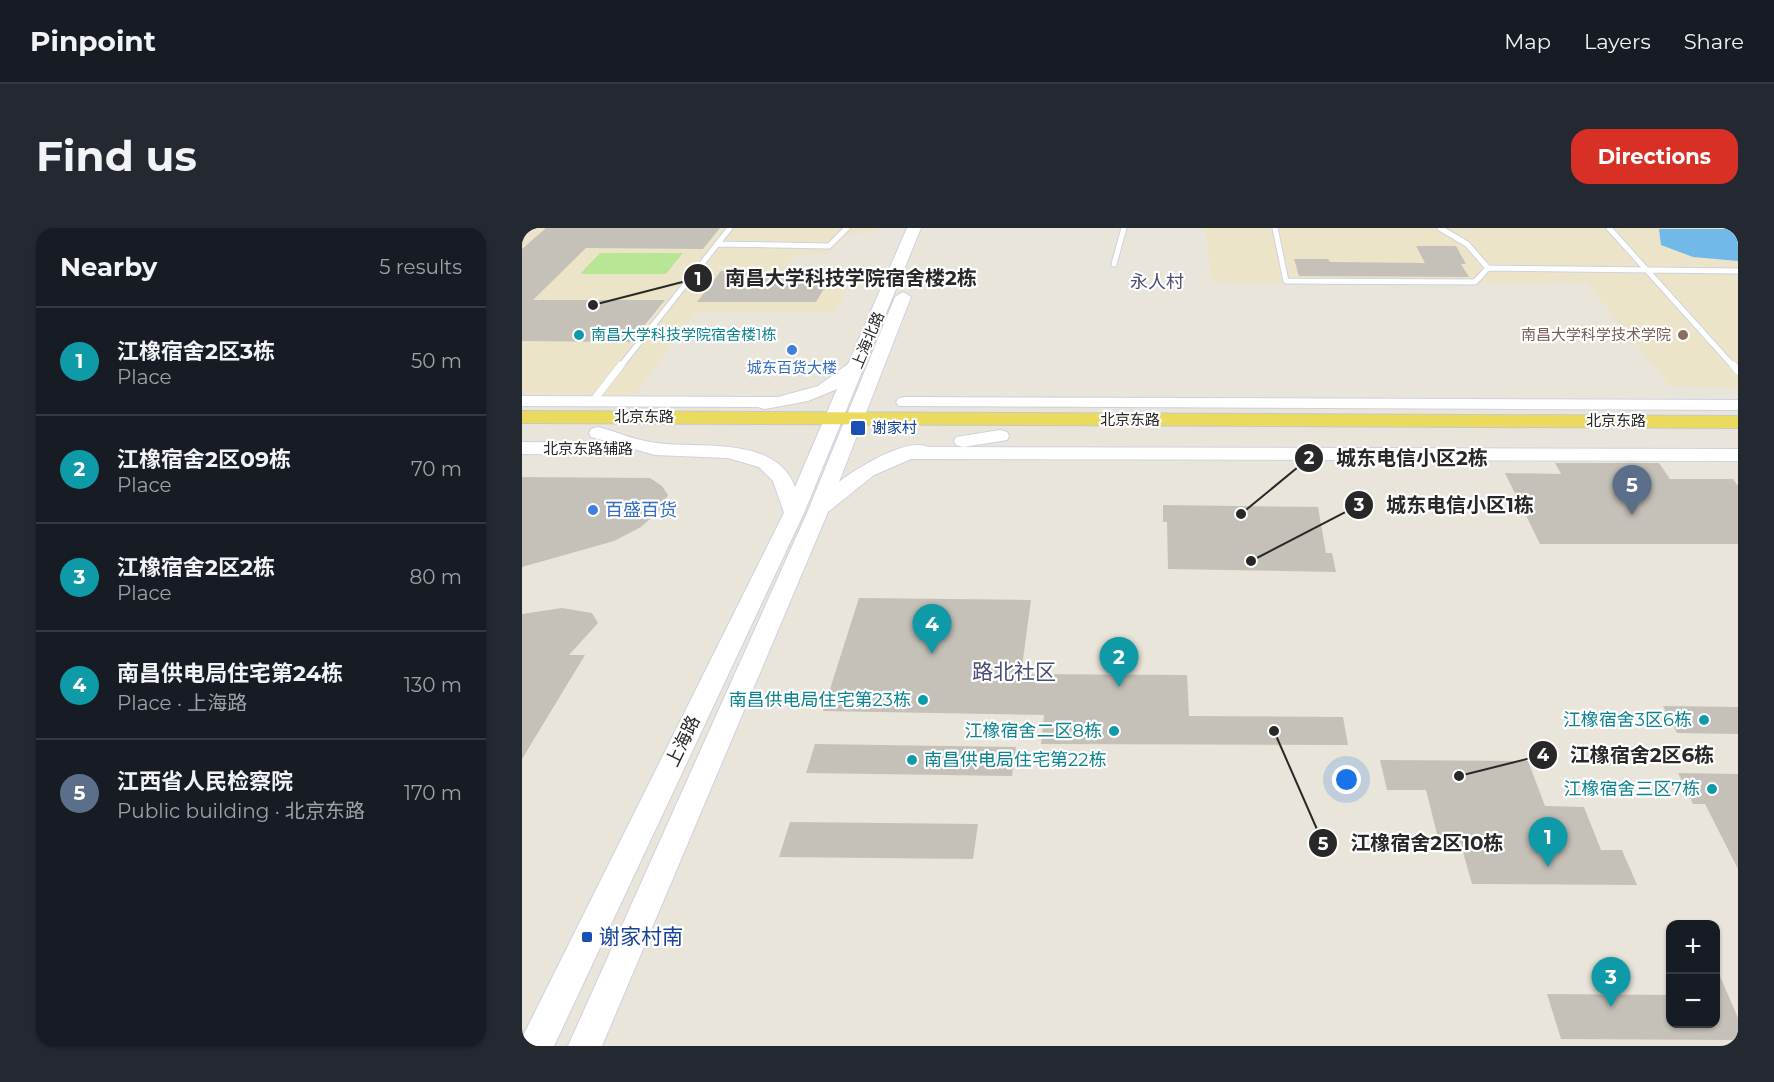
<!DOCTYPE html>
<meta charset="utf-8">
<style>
:root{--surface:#171b24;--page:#242831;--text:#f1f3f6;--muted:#9ea1a6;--line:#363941;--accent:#d93025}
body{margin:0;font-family:Montserrat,"Noto Sans SC",sans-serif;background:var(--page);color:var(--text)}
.controls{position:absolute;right:18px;bottom:18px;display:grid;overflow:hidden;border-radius:12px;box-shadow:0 2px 4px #0004}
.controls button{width:54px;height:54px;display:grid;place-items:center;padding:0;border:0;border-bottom:2px solid var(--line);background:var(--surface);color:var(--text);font:30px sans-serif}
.you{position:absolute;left:825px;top:552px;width:21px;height:21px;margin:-15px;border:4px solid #fff;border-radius:50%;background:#1a73e8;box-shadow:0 0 0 9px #1a73e833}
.badge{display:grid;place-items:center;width:39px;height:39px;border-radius:50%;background:var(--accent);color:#fff;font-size:20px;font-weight:700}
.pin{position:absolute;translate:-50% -50px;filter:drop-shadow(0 2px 3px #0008)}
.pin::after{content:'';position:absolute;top:32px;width:21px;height:18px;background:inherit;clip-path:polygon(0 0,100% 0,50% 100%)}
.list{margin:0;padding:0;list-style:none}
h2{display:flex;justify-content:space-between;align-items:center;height:78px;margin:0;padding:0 24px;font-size:26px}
h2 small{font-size:20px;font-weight:400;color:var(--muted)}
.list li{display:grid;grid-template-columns:39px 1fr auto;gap:18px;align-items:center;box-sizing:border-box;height:108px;padding:0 24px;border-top:2px solid var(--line)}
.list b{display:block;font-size:22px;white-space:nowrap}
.list p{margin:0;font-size:20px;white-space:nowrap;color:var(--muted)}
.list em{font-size:20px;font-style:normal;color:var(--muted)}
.map{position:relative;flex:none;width:1216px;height:818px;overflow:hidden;border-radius:18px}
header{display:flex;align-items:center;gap:36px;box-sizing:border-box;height:84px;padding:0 30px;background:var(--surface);border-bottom:2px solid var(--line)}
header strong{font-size:28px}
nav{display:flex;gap:33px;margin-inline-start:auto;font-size:21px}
.intro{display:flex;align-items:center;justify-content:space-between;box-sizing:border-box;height:144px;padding:0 36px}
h1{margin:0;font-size:42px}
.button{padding:15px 27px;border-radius:18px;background:var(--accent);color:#fff;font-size:21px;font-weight:700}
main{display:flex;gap:36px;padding:0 36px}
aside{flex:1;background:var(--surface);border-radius:18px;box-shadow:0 2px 4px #0004}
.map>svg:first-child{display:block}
.education{fill:#ebe4c9}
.pitch{fill:#b9e694}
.water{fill:#70b9e8}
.building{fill:#c5c1b9}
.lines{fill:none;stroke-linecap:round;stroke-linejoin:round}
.lane-far1-casing{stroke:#cfd0e0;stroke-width:7}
.lane-casing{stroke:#cfd0e0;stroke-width:8}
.secondary-casing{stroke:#cfd0e0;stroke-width:2}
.primary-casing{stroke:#c7c7c7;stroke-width:2}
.lane-far1{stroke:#fff;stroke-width:5}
.lane{stroke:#fff;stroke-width:7}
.secondary{fill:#fff;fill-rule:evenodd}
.primary{fill:#eadb5f;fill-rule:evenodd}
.culture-dot{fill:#0f9aa8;stroke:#fff;stroke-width:2}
.education-dot{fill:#8d6e63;stroke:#fff;stroke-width:2}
.shop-dot{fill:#3f7fe0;stroke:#fff;stroke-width:2}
.transit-dot{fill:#1a4fb4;stroke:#fff;stroke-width:2}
.labels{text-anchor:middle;stroke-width:4.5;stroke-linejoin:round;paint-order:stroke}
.far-culture-label{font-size:15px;fill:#0d838f;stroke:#fff;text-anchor:start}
.far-education-label{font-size:15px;fill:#785e54;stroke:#fff;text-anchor:end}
.far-street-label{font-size:15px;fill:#282828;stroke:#fff}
.far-shop-label{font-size:15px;fill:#366cbe;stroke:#fff}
.far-transit-label{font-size:15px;fill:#164399;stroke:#fff;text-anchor:start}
.far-quarter-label{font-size:18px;fill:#4a4d76;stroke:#fff}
.shop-label{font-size:18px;fill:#366cbe;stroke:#fff;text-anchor:start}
.culture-label{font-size:18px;fill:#0d838f;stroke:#fff;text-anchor:end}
.street-label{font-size:18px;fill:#282828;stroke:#fff}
.quarter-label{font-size:21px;fill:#4a4d76;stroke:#fff}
.near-transit-label{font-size:21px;fill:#164399;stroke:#fff;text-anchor:start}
.leader{fill:none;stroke:#282828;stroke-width:2}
.callout-dot{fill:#282828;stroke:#fff;stroke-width:2}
.mark-label{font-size:18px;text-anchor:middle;font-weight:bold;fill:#fff}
.callout-label{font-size:20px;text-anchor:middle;font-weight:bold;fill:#282828;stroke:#fff;stroke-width:4.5;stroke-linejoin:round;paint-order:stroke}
</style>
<header>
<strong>Pinpoint</strong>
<nav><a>Map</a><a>Layers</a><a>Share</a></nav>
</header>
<div class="intro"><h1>Find us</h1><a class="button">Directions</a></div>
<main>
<aside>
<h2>Nearby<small>5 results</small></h2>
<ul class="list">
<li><span class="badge" style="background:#0f9aa8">1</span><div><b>江橡宿舍2区3栋</b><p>Place</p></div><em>50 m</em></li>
<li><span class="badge" style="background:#0f9aa8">2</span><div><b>江橡宿舍2区09栋</b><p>Place</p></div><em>70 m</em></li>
<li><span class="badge" style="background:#0f9aa8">3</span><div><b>江橡宿舍2区2栋</b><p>Place</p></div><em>80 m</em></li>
<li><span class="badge" style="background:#0f9aa8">4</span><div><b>南昌供电局住宅第24栋</b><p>Place · 上海路</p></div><em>130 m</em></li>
<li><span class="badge" style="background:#5c6f8a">5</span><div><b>江西省人民检察院</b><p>Public building · 北京东路</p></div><em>170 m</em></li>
</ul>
</aside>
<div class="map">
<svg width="1216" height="818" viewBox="0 0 1216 818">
<rect width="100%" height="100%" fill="#eae5da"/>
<path class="education" d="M 15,0 L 356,0 L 353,4 L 325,7 L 305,27 L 274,26 L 263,40 L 335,44 L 312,85 L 173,84 L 113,167 L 0,166 L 0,13 Z
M 683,0 L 1216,0 L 1216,160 L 1149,159 L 1065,55 L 690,54 Z"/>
<path class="pitch" d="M 78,25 L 161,25 L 144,46 L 58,46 Z"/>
<path class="water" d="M 1137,1 L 1216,1 L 1216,33 L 1171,29 L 1139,17 Z"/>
<path class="building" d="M 24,0 L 198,0 L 181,21 L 64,20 L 11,72 L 143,72 L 109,114 L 0,113 L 0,21 Z
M 894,18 L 934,18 L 944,36 L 939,36 L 947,49 L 777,48 L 772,31 L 806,31 L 808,34 L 903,35 Z
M 199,43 L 312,44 L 294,74 L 175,74 Z
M 1033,235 L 1137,235 L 1148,251 L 1211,251 L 1216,258 L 1216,316 L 1018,316 L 983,245 L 1039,246 Z
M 0,249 L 128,250 L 140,258 L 146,267 L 137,283 L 119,299 L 92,313 L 0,339 Z
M 641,277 L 796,279 L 804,325 L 810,325 L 814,344 L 646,341 L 645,294 L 641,294 Z
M 337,370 L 509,372 L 499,446 L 665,447 L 667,488 L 821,489 L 826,517 L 519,516 L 522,487 L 301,483 Z
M 40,380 L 70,385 L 76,395 L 47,427 L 63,427 L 0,531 L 0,386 Z
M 1141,478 L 1216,479 L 1216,506 L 1155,505 Z
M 293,516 L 494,519 L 490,548 L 284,545 Z
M 858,532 L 1006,533 L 1023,578 L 1062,579 L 1079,622 L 1100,622 L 1115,657 L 950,656 L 937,610 L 916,610 L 904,562 L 865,562 Z
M 1156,545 L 1216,546 L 1216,641 L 1183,576 L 1171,576 Z
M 268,594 L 456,596 L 451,631 L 257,629 Z
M 1194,739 L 1216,790 L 1216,812 L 1039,811 L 1025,766 L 1149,767 L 1149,795 L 1194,795 Z"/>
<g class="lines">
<g class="lane-far1-casing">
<path id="lane-far1" d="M 753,0 L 764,53 L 953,54 L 966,40
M 918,0 L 945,16 L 966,40 L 1216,43
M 1087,0 L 1212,139
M 195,16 L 307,18 L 325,0
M 592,36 L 602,0
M 98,139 L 208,0"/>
</g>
<g class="lane-casing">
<path id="lane" d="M 1211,137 L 1216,143
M 71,173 L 99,137"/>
</g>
<g class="secondary-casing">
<path id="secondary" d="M 385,0 L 399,0 L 282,285 L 32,818 L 0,818 L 2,806 L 262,285 L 251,253 L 237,239 L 206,230 L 133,227 L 109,220 L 107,225 L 100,227 L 0,226 L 0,214 L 91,215 L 69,209 L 67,205 L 69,201 L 76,199 C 95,204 115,213 135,215 C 178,221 254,207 273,259 L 315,161 L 286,173 L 243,181 L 236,179 L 0,178 L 0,168 L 256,169 L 296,158 L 326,136 Z
M 381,64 L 389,69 L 317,254 C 335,240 385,209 406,219 L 1216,221 L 1216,233 L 389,231 L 352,247 L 306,284 L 80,818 L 46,818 L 285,285 L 373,69 Z
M 383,169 L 1216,172 L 1216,182 L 377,178 L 374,174 L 377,170 Z
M 478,202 L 485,204 L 487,208 L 485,212 L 441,219 L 434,217 L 432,213 L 434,209 Z"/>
</g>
<g class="primary-casing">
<path id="primary" d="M 0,183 L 1216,188 L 1216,200 L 0,195 Z"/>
</g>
<use href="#lane-far1" class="lane-far1"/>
<use href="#lane" class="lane"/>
<use href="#secondary" class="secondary"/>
<use href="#primary" class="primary"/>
</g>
<g class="culture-dot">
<circle cx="57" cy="107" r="6"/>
<circle cx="401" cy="472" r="6"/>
<circle cx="1182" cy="492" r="6"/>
<circle cx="592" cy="503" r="6"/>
<circle cx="390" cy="532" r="6"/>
<circle cx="1190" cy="561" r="6"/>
</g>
<circle class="education-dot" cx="1161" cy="107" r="6"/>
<g class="shop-dot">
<circle cx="270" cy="122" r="6"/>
<circle cx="71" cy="282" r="6"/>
</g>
<g class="transit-dot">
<rect x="328" y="192" width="16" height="16" rx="3"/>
<rect x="59" y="703" width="12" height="12" rx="3"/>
</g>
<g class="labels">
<g class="far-culture-label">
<text x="69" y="112">南昌大学科技学院宿舍楼1栋</text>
</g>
<g class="far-education-label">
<text x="1149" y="112">南昌大学科学技术学院</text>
</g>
<g class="far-street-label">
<text transform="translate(346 112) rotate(-67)" y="5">上海北路</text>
<text x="122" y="194">北京东路</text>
<text x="608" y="197">北京东路</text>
<text x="1094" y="198">北京东路</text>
<text x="66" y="226">北京东路辅路</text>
</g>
<g class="far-shop-label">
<text x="270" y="145">城东百货大楼</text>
</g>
<g class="far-transit-label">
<text x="350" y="205">谢家村</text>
</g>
<g class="far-quarter-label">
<text x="635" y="60">永人村</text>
</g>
<g class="shop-label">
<text x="83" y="288">百盛百货</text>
</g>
<g class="culture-label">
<text x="389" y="478">南昌供电局住宅第23栋</text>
<text x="1170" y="498">江橡宿舍3区6栋</text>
<text x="580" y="509">江橡宿舍二区8栋</text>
<text x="402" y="538" text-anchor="start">南昌供电局住宅第22栋</text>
<text x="1178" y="567">江橡宿舍三区7栋</text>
</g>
<g class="street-label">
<text transform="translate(161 513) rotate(-64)" y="6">上海路</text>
</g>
<g class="quarter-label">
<text x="492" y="451">路北社区</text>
</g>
<g class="near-transit-label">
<text x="77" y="716">谢家村南</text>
</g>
</g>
<path class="leader" d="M71 77L176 50M719 286L787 230M729 333L837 277M937 548L1021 527M752 503L801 615"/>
<g class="callout-dot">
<circle cx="71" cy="77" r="6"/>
<circle cx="719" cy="286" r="6"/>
<circle cx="729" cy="333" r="6"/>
<circle cx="937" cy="548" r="6"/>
<circle cx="752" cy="503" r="6"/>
<circle cx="176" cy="50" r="15"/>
<circle cx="787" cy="230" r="15"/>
<circle cx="837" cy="277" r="15"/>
<circle cx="1021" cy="527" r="15"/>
<circle cx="801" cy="615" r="15"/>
</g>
<g class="mark-label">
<text x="176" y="57">1</text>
<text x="787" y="236">2</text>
<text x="837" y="283">3</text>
<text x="1021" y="533">4</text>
<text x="801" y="622">5</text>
</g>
<g class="callout-label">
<text x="329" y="57">南昌大学科技学院宿舍楼2栋</text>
<text x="890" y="237">城东电信小区2栋</text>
<text x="938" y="284">城东电信小区1栋</text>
<text x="1120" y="534">江橡宿舍2区6栋</text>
<text x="905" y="622">江橡宿舍2区10栋</text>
</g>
</svg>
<div class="controls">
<button>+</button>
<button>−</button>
</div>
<div class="you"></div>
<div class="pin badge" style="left:1026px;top:639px;background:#0f9aa8">1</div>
<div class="pin badge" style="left:597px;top:459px;background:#0f9aa8">2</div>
<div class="pin badge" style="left:1089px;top:779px;background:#0f9aa8">3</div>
<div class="pin badge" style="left:410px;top:426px;background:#0f9aa8">4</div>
<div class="pin badge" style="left:1110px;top:287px;background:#5c6f8a">5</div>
</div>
</main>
